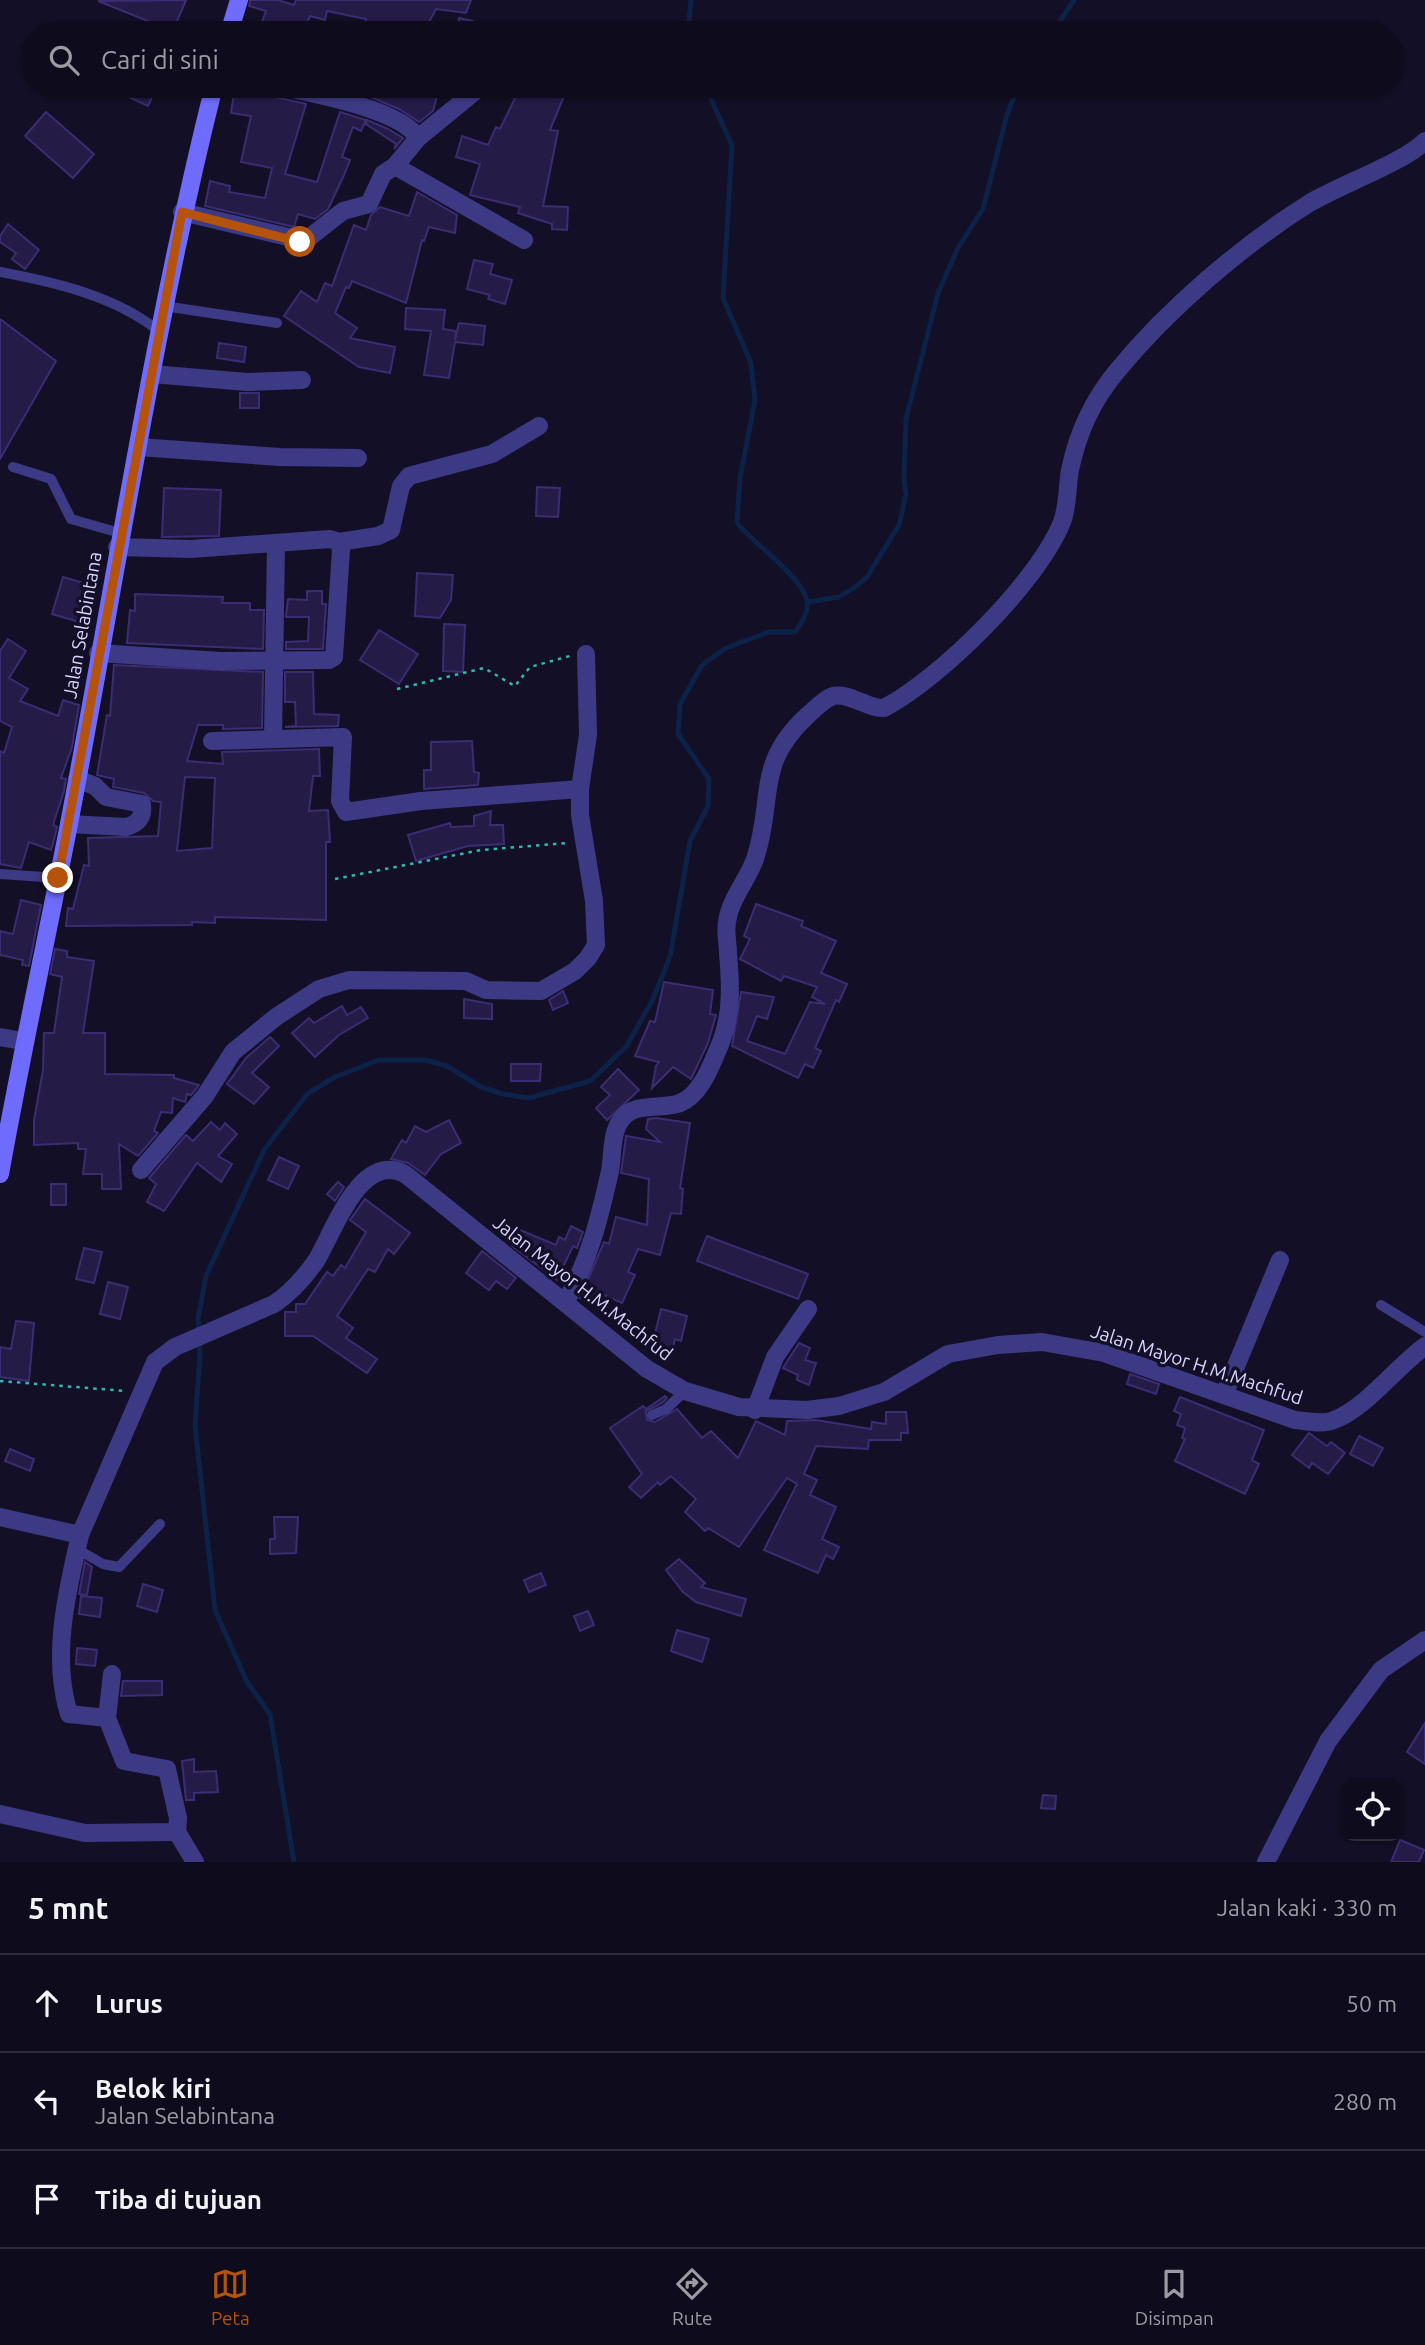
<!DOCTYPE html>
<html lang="id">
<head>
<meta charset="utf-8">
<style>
	body { margin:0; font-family:Ubuntu,sans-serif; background:#171425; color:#f1f3f6 }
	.controls { position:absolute; right:21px; bottom:21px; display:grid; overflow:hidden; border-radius:14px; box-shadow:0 2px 5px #0004 }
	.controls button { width:63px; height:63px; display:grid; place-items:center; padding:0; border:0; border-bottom:2px solid #2e2b3b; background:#0e0b1c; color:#f1f3f6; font:35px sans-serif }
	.stop { position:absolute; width:21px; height:21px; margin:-16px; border:5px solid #b45309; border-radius:50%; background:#fff }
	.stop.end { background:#b45309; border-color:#fff; box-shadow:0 2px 7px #0008 }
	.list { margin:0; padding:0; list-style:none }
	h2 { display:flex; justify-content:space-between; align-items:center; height:91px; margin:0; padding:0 28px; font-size:30px }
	h2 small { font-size:23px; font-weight:400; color:#9b9ba3 }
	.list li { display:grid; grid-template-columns:46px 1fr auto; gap:21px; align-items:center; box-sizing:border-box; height:98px; padding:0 28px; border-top:2px solid #2e2b3b }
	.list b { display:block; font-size:26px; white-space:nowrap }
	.list p { margin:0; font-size:23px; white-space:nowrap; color:#9b9ba3 }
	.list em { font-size:23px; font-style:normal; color:#9b9ba3 }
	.icon { flex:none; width:38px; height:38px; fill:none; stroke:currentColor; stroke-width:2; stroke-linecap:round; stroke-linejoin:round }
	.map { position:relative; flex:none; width:1425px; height:1862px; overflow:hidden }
	.search { position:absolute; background:#0e0b1c; box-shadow:0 2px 5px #0004; left:21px; right:21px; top:21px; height:77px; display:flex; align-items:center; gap:18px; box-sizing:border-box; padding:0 24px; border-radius:38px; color:#9b9ba3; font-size:26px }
	.sheet { height:385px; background:#0e0b1c }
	nav { display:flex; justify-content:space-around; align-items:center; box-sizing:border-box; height:98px; border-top:2px solid #2e2b3b; background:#0e0b1c; font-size:19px; color:#9b9ba3 }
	nav a { display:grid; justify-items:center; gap:4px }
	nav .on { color:#b45309 }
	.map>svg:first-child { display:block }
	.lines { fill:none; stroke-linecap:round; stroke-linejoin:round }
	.stream { stroke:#0c2248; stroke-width:5 }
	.building { fill:#241b47; stroke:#3b2d73; stroke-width:2; fill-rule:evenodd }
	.path { stroke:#2fb8b0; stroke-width:2.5; stroke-dasharray:3.5 5; stroke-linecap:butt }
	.lane { stroke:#3d3a85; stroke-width:10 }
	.street { stroke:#3d3a85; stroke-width:18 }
	.secondary { stroke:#6f6bff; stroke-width:18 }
	.route { stroke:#b45309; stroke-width:9 }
	.labels { text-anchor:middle; stroke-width:7; stroke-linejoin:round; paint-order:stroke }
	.street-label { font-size:19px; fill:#d9d4ff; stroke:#130f26 }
</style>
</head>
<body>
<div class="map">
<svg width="1425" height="1862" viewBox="0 0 1425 1862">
	<rect width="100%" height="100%" fill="#130f26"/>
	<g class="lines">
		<g class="stream">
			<polyline points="688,33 691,0"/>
			<polyline points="1052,33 1074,0"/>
			<polyline points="808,602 839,597 855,587 867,577 899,525 906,495 904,478 906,419 938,293 958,248 983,209 1007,115 1018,86"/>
			<path d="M294,1862L270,1714L247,1682L215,1610L195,1425L200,1356L198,1319L206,1276L264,1150L307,1094L335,1077L379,1060H425L447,1066L481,1087L503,1094L529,1098L590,1081L626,1047L652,1001L670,957L690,841L708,806L709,779L678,734L680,704L702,665L726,648L769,632H795C801,623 809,613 807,602C805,579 753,543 737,523L740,478L755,400L751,363L723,298L732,145L705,86"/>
		</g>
	</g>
	<g class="building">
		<polygon points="186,0 172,33 142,33 148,21 98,1"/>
		<polygon points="250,0 278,0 294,5 296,0 471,0 466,13 436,9 423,33 364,33 366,19 327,11 325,20 310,16 303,31 283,23 279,33 258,33 266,11 249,6"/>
		<polygon points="459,18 473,21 471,33 457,33"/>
		<polygon points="105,86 157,86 148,106"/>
		<polygon points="235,86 267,86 275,97 306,104 285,174 317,182 340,112 366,120 361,131 353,127 342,157 350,160 344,175 328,209 315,219 298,214 294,227 205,206 210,181 230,186 229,192 265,198 272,168 241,162 251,116 231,113"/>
		<polygon points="372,86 464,86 451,96 439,89 433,111 419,122 399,109 370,97"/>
		<polygon points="490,86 541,86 564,96 550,130 558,131 543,206 568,207 567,230 552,229 552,224 518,213 520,207 470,195 480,164 456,157 462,136 488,145 496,127 500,129 515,98 490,92"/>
		<polygon points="46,112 94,154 73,178 25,136"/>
		<polygon points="367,120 388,129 403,138 394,149 396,144 366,124"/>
		<polygon points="417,192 457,215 455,233 429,227 424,241 422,240 406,303 352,281 349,288 346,287 335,313 357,328 350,338 395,347 390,373 359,367 284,316 301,291 317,302 325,283 332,286 354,225 366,230 371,215 380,207 409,216"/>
		<polygon points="8,224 39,250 25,269 12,259 16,253 0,242 0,236"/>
		<polygon points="474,260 493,264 490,274 512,280 505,304 488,299 490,295 467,289"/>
		<polygon points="406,308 445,310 443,329 456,331 455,340 459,323 485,326 483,345 455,342 449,378 424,375 431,331 405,329"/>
		<polygon points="0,319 56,361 0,459"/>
		<polygon points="219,343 246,347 244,362 217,358"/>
		<rect x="240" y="393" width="19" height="15"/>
		<polygon points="537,487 560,488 558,517 536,516"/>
		<polygon points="164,488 221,490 219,536 162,537"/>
		<polygon points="417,573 453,575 451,600 440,618 415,616"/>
		<polygon points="63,577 97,587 86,624 52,614"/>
		<polygon points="307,591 322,591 322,604 326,604 323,649 286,649 286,642 308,641 309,617 286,617 288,599 307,600"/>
		<polygon points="135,594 223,597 222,603 250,603 250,610 264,610 263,649 127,643 130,610 135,611"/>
		<polygon points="444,624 465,625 463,672 443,671"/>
		<polygon points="379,630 418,654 399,684 360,660"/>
		<polygon points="8,639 26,651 9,678 28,689 20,701 58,716 63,700 79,705 72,747 61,778 66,779 64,791 53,825 57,827 53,844 51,850 29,842 21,868 0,864 0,751 4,753 12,727 0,721 0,651"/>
		<path d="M114,665L263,672L262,728L223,729V725H198L187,761L223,764L222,752L319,749L320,776H313L309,811L328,810L330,842H326V920L215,917V923L192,922V925L66,926L68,908L73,909L84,865L89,866L88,838L158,836L161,802L153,801L144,793L113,787L114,779L97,775L107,715L110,716ZM185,777L215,778L212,848L177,851Z"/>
		<polygon points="285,672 313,672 314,714 339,715 338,726 285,727 296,726 295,702 285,702"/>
		<polygon points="472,741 474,772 479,773 478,785 424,789 424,770 431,770 431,742"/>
		<polygon points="491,811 490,825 503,825 504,844 468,846 416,861 408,835 450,823 451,827 474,826 474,816"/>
		<polygon points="21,900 41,905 29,966 22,965 23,960 0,955 0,931 13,934"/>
		<polygon points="756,904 803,921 801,926 836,941 821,973 847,984 839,1002 836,1000 815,1048 821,1051 813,1068 805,1064 798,1078 732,1046 741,992 774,997 767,1019 757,1016 747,1041 785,1054 810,1002 825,1004 812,997 817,987 784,976 781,981 740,959 750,939 744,936"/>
		<polygon points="55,949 67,951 67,957 94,961 83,1033 105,1033 105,1074 174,1075 174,1078 199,1085 191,1095 187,1094 185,1102 173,1098 172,1113 161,1112 154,1131 158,1133 138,1156 119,1144 121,1189 102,1189 102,1174 83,1174 86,1149 78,1149 78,1143 34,1145 34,1120 43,1070 44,1033 54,1033 62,977 50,974"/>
		<polygon points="664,982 713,990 710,1014 716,1015 708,1043 691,1079 673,1067 652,1088 656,1066 659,1062 635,1056 650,1021 655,1022"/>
		<polygon points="563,991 568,1003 553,1010 549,1000"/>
		<polygon points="464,999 492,1004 492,1019 464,1018"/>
		<polygon points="342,1006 347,1015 361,1007 368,1018 339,1035 315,1057 292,1033 309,1018 314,1023"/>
		<polygon points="270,1037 279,1046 252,1073 269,1087 254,1104 227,1084 246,1058"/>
		<polygon points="511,1064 541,1064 540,1081 511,1081"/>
		<polygon points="618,1069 639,1090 607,1120 596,1108 610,1095 601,1087"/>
		<polygon points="656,1118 690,1123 680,1188 683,1189 681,1214 671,1213 660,1255 638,1249 628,1272 635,1275 622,1303 604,1295 599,1307 580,1298 604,1242 609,1244 616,1217 647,1225 649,1179 621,1173 626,1136 660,1142 646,1129 648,1119"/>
		<polygon points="449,1120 461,1143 441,1154 425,1175 408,1163 391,1159 402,1140 406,1143 415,1126 426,1132"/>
		<polygon points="211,1122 220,1130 225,1123 237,1134 218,1156 232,1164 221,1182 197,1163 164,1211 147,1202 156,1184 149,1178 186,1135 193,1141"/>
		<polygon points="279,1157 299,1166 288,1189 268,1180"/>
		<polygon points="338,1182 344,1187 335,1201 327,1194"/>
		<rect x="51" y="1184" width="15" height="21"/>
		<polygon points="365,1199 410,1233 394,1254 388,1249 375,1272 368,1269 337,1316 353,1328 346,1338 377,1359 367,1373 313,1336 285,1336 285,1312 296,1312 296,1304 305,1304 327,1272 333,1276 341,1265 345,1268 366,1232 350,1220"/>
		<polygon points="571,1226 583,1232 577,1248 573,1246 557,1280 512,1246 518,1229 556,1245 559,1237 565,1240"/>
		<polygon points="707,1236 808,1274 798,1299 697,1261"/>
		<polygon points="84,1248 102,1252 94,1283 76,1279"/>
		<polygon points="482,1251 516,1278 507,1289 496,1281 489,1290 466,1273"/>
		<polygon points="108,1282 128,1287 120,1319 100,1314"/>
		<polygon points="661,1309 687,1316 681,1341 675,1339 672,1352 652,1346"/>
		<polygon points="16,1321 34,1323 29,1381 0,1377 0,1347 11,1349"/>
		<polygon points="799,1343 810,1348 805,1360 816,1363 809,1385 797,1380 798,1375 783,1368"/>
		<polygon points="1130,1374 1159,1384 1156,1394 1127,1384"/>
		<polygon points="665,1396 667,1398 662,1403 646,1411 647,1420 655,1422 677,1409 702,1438 711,1431 738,1458 756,1421 785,1435 787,1421 816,1420 871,1429 872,1422 886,1424 886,1412 906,1412 908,1433 901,1433 901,1440 869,1440 868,1449 816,1446 804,1474 817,1480 810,1495 836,1507 822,1539 839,1547 833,1559 826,1555 818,1573 764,1550 797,1484 787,1478 739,1547 708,1528 705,1531 685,1512 696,1499 671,1476 660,1485 658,1482 641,1498 629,1487 642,1474 610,1428 643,1406 646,1409"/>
		<polygon points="1180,1397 1264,1430 1252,1460 1259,1464 1245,1494 1175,1461 1185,1439 1182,1438 1185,1428 1177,1425 1181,1414 1174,1411"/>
		<polygon points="1309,1433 1327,1446 1331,1442 1345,1453 1328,1474 1312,1463 1309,1468 1292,1455"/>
		<polygon points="1359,1436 1383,1448 1373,1466 1350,1454"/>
		<polygon points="10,1449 34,1459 30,1471 5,1461"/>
		<polygon points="274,1517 298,1517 296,1553 270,1554 270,1539 275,1539"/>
		<polygon points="679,1559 705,1583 701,1587 746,1599 741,1616 696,1602 683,1592 666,1570"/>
		<polygon points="85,1562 92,1567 87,1595 79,1594"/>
		<polygon points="541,1573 546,1585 529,1592 524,1580"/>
		<polygon points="143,1584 163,1590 157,1612 137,1606"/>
		<polygon points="81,1596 102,1598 100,1617 79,1614"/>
		<polygon points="588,1611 594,1625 580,1631 574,1616"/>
		<polygon points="677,1630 709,1639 702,1662 671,1651"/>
		<polygon points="77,1648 97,1650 95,1666 76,1664"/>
		<polygon points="123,1681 162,1681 162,1695 121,1696"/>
		<polygon points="1425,1723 1425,1764 1407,1752"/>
		<polygon points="194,1759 194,1772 216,1771 218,1792 194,1793 194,1800 186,1800 182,1761"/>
		<polygon points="1043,1795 1056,1796 1055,1809 1041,1808"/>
		<polygon points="1400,1840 1424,1850 1419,1862 1391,1862"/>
	</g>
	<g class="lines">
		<g class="path">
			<polyline points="397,689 484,668 515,686 530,667 570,656"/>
			<polyline points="335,879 481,850 567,843"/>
			<polyline points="0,1381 126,1391"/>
		</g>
		<g class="lane">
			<path d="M0,272C54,282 116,296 160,332"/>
			<polyline points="164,306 277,323"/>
			<polyline points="13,467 51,479 71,519 120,533"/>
			<polyline points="0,874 58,878"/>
			<polyline points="1381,1305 1425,1332"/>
			<polyline points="652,1415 666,1409 685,1391"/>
			<polyline points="77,1549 103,1564 119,1567 160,1524"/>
		</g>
		<g class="street">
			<path d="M278,86C310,93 401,109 418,138"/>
			<polyline points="395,166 524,240"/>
			<polyline points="182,212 305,241 343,211 369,204 383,174 395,166 418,138 479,88"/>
			<polyline points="152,374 247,382 302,380"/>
			<polyline points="138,447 280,457 358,458"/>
			<polyline points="339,542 378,536 391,530 401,486 409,476 492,454 539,426"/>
			<polyline points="98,653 221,661 329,660 334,657 341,550 339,542 330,539 191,549 117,547"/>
			<polyline points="273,738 276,544"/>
			<polyline points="212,741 343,737 340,801 346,812 421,801 580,789"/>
			<path d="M69,824L126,827C138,824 144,817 142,804L106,797L95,786L77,779"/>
			<polyline points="0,1037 23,1041"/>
			<polyline points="141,1170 205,1096 233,1052 276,1017 319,989 349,980 466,981 486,990 541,991 575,971 588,958 596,945 594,901 580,815 580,789 588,735 586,654"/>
			<path d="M566,1301C589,1261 600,1216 610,1171C613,1155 611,1133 621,1120C634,1101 662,1110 680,1103C701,1095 711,1065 719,1047C732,1017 731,986 728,954C728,943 725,932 727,922C730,899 747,881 755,859C775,799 754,764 808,715C815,709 824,699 833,696C849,692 868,709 884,708C941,678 1038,582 1062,522C1068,506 1067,487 1070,470C1078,432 1092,401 1117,371C1168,309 1240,247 1308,204C1339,185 1403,163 1425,141"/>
			<polyline points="1224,1395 1280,1260"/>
			<polyline points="755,1410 775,1357 808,1309"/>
			<path d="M0,1517L80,1535L155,1362L175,1347L274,1304C292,1292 304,1278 316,1261C333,1234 359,1151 405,1174L647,1369L685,1391L739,1407L807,1410L839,1406L884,1392L948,1354L998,1345L1042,1342L1104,1353L1295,1420C1307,1421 1322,1425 1334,1420C1366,1408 1396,1367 1425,1346"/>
			<path d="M80,1535C67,1592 51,1656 69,1714L107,1718L112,1674"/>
			<polyline points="0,1814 85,1833 177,1832 178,1818 167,1769 124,1761 107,1718"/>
			<polyline points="177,1832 195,1862"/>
			<polyline points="1266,1862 1328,1741 1381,1670 1425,1640"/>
		</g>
		<g class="secondary">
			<polyline points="229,33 239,0"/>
			<path d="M0,1174C21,1057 46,941 69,824C116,578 153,329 214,86"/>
		</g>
	</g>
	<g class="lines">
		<polyline class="route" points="58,878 182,212 300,242"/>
	</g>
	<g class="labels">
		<g class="street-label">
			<text transform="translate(82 625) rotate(-80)" y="7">Jalan Selabintana</text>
			<text transform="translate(583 1288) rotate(38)" y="7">Jalan Mayor H.M.Machfud</text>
			<text transform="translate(1197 1364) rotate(18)" y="7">Jalan Mayor H.M.Machfud</text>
		</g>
	</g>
</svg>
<div class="controls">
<button><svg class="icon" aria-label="locate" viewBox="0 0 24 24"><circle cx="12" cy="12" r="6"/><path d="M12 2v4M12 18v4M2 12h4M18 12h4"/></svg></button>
</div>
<div class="stop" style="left:300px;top:242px"></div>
<div class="stop end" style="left:58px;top:878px"></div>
<div class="search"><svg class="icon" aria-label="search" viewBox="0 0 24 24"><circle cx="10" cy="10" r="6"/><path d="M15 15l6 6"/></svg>Cari di sini</div>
</div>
<section class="sheet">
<h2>5 mnt<small>Jalan kaki · 330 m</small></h2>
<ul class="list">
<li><svg class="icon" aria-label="ahead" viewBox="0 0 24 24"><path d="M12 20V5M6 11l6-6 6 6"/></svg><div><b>Lurus</b></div><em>50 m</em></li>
<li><svg class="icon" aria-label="left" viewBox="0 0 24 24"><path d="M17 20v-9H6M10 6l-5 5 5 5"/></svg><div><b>Belok kiri</b><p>Jalan Selabintana</p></div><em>280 m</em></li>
<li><svg class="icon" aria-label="arrive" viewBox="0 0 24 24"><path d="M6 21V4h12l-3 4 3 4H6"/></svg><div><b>Tiba di tujuan</b></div></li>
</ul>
</section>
<nav>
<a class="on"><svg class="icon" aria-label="map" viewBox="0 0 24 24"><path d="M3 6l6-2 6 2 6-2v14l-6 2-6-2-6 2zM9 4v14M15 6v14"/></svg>Peta</a>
<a><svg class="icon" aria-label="directions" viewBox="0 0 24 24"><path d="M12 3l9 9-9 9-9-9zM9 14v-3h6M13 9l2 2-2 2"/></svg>Rute</a>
<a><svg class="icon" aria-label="saved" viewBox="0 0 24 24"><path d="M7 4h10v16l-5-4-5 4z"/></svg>Disimpan</a>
</nav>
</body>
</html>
